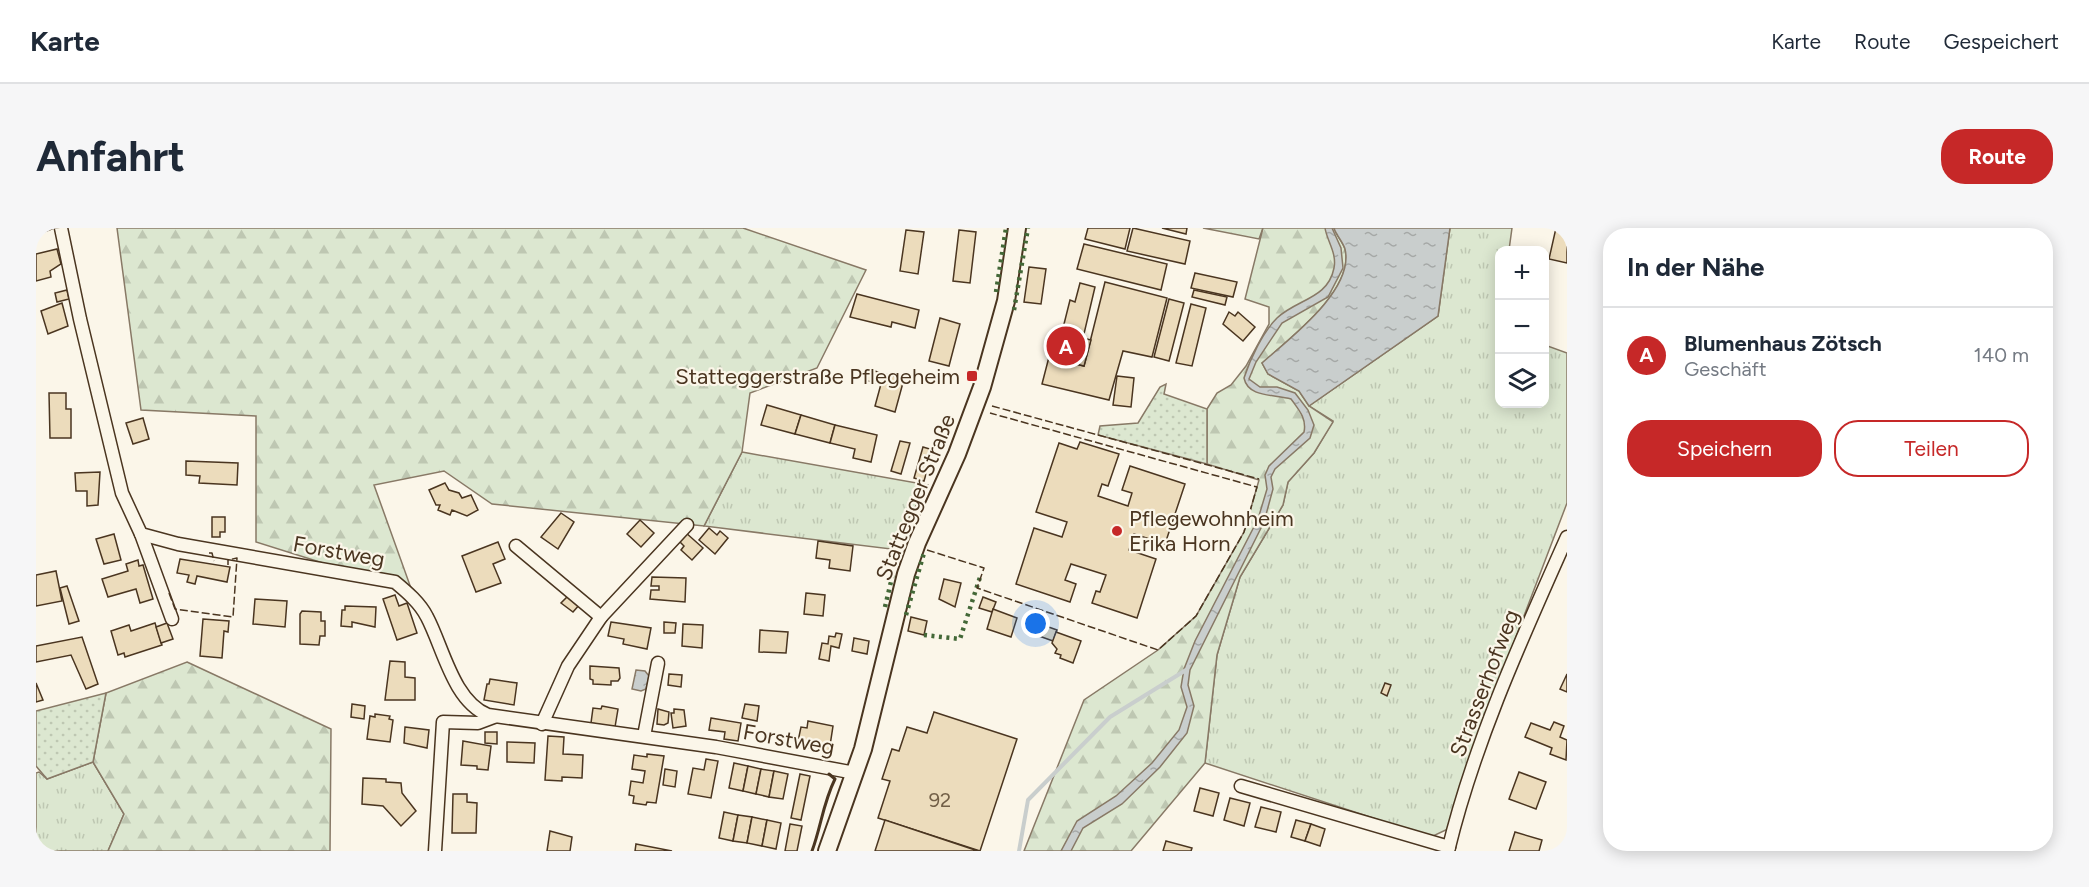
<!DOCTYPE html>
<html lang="de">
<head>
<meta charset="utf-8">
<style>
	body { margin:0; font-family:Figtree,sans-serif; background:#f6f6f7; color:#1f2937 }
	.controls { position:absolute; right:18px; top:18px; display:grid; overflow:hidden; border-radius:12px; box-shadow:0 3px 15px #0003 }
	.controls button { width:54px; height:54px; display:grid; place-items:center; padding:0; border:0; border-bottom:2px solid #e0e1e3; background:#fff; color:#1f2937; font:30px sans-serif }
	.you { position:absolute; left:1000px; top:396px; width:21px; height:21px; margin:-15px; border:4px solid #fff; border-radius:50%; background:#1a73e8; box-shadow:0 0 0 9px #1a73e833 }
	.badge { display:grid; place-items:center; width:39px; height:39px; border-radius:50%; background:#c62828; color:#fff; font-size:20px; font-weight:700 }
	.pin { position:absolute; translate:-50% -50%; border:3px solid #fff; box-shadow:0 2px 6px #0006 }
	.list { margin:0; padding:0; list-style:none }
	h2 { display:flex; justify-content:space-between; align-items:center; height:78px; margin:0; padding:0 24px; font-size:26px }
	h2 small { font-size:20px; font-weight:400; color:#747a83 }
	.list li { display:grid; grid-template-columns:39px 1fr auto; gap:18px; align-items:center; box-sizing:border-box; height:96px; padding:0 24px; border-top:2px solid #e0e1e3 }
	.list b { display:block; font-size:22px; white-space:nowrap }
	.list p { margin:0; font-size:20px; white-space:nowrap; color:#747a83 }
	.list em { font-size:20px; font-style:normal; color:#747a83 }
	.actions { display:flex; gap:12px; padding:18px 24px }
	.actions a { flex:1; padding:14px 0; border:2px solid #c62828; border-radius:24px; text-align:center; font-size:21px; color:#c62828 }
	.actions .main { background:#c62828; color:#fff }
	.icon { flex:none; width:33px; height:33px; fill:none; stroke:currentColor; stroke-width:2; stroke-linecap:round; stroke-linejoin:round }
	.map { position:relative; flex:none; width:1531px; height:623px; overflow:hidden; border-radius:24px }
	header { display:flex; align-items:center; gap:36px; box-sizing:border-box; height:84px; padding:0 30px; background:#fff; border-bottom:2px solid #e0e1e3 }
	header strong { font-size:28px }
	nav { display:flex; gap:33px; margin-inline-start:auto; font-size:21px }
	.intro { display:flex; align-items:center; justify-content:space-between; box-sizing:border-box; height:144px; padding:0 36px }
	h1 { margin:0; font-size:42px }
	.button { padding:15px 27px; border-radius:24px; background:#c62828; color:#fff; font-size:21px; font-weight:700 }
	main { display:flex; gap:36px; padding:0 36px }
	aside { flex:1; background:#fff; border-radius:24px; box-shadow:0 3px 15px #0003 }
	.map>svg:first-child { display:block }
	.grass { fill:url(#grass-tufts); stroke:#887966; stroke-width:1.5 }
	.forest { fill:url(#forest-firs); stroke:#887966; stroke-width:1.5 }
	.garden { fill:url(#garden-dots); stroke:#887966; stroke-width:1.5 }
	.water { fill:url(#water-ripples); stroke:#887966; stroke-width:1.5 }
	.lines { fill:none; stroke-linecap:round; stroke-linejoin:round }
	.stream { stroke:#c9cecd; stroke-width:4 }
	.building { fill:#ecdcbc; stroke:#4a3520; stroke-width:1.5 }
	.minor-casing { stroke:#4a3520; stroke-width:15 }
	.secondary-casing { stroke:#4a3520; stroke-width:20 }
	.minor { stroke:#fbf6e9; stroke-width:12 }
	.secondary { stroke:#fbf6e9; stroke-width:16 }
	.hedge { stroke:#436837; stroke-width:4.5; stroke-dasharray:3 4.5; stroke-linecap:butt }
	.fence { stroke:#4a3520; stroke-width:1.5; stroke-dasharray:8 3; stroke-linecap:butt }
	.wall { stroke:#4a3520; stroke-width:3 }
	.poi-dot { fill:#c62828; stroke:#fbf6e9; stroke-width:2 }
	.labels { text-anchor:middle; stroke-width:4.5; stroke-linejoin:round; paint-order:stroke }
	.number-label { font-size:20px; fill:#725f47 }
	.poi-label { font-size:22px; fill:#4a3520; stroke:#fbf6e9; text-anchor:end }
	.street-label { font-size:22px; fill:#4a3520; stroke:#fbf6e9 }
</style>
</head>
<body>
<header>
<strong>Karte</strong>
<nav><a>Karte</a><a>Route</a><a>Gespeichert</a></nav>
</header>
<div class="intro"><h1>Anfahrt</h1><a class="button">Route</a></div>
<main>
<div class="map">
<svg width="1531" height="623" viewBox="0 0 1531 623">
	<defs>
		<pattern id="grass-tufts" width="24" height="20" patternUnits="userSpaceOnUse" patternTransform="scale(1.5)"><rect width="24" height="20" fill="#dce7d0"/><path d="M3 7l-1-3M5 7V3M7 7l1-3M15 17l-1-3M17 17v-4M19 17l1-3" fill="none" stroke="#bec7b2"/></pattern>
		<pattern id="forest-firs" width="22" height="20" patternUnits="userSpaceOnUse" patternTransform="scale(1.5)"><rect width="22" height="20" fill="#dce7d0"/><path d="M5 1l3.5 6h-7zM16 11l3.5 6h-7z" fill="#bec7b2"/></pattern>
		<pattern id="garden-dots" width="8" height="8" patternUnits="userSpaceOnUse" patternTransform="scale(1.5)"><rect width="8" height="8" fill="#dce7d0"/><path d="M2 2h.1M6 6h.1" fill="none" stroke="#bec7b2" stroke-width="1.8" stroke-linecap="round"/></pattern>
		<pattern id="water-ripples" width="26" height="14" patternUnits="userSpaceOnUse" patternTransform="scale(1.5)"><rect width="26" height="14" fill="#c9cecd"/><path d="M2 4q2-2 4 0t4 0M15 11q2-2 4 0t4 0" fill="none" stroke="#a5a8a6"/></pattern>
	</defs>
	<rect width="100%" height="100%" fill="#fbf6e9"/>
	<g class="grass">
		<polygon points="1167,0 1227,0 1223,11"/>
		<polygon points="1414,0 1476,0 1473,22 1464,22 1464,176 1508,176 1509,117 1531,125 1531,275 1448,493 1412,601 1395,609 1169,535 1181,427 1204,349 1247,277 1252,254 1278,225 1297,193 1273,178 1402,88"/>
		<polygon points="706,224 892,257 855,321 668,298"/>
		<polygon points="57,534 88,586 72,623 0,623 0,545 3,544 11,551"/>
	</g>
	<g class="forest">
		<polygon points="81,0 707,0 830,42 781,140 714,165 706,224 668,298 456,276 408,243 338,257 376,363 220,314 220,188 105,182"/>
		<path d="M1227,0H1298C1300,7 1307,14 1309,21C1319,62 1253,111 1226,135L1232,146L1263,163L1273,178L1297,194L1278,225L1252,254L1247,277L1204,349L1181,427L1169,535L1095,623H988L1048,472L1122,422L1160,388L1208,304L1223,252L1171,236V181L1181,165L1195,157L1210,138L1233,96V79L1209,71Z"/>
		<polygon points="151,434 295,501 294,623 72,623 88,586 57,534 70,465"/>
	</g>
	<g class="garden">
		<polygon points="1130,156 1128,166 1171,181 1171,236 1062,207 1064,198 1102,195 1124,159"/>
		<polygon points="70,465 57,534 11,551 0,538 0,483"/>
	</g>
	<g class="water">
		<path d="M1289,0H1296L1305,20L1307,40L1292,69L1246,95L1220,134L1213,151L1224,159H1241L1259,165L1272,182L1278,197L1274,210L1239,241L1235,249L1237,261L1228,294L1154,442L1152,457L1158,478L1151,505L1124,539L1086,576L1047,600L1035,623H1025L1041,593L1080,568L1116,535L1143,502L1151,479L1145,459L1148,441L1159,413L1222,291L1231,261L1229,247L1233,238L1268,204C1271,190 1262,181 1255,171C1239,166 1212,170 1208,150C1214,131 1227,104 1241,90C1261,71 1292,71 1298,40C1301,25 1291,13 1289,0Z"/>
		<path d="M1298,0H1414L1402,88L1273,178L1263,163L1232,146L1226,135C1253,111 1319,62 1309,21C1307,14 1300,7 1298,0Z"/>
		<polygon points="600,442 609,443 613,448 610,461 605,463 596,461"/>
	</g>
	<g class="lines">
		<polyline class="stream" points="983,623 992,572 1074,489 1150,442"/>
	</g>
	<g class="building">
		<polygon points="0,0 16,0 16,1 0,7"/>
		<polygon points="1052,0 1094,0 1089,21 1049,11"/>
		<polygon points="1097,0 1154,13 1149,36 1091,23"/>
		<polygon points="1126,0 1151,0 1150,6"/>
		<polygon points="1520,0 1531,0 1531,35 1513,31"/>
		<polygon points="870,2 888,4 882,46 864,43"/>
		<polygon points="923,2 940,4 934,55 917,53"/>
		<polygon points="1048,16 1131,36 1125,62 1041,41"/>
		<polygon points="21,21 25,36 14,43 15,49 0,53 0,26"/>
		<polygon points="993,39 1010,41 1005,76 988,74"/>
		<polygon points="1159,45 1201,54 1197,69 1155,60"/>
		<polygon points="1069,54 1131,70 1116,129 1087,123 1073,172 1006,156 1013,129 1048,138"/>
		<polygon points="1044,55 1059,59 1047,110 1026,104 1034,72 1039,74"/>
		<polygon points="31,62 33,71 21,74 19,65"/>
		<polygon points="1158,62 1191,69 1189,77 1156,69"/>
		<polygon points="821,66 883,82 879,100 856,94 855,99 814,89"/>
		<polygon points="1133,71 1148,75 1133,133 1118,129"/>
		<polygon points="26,75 32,98 12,106 5,83"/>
		<polygon points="1155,76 1170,80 1156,138 1140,135"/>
		<polygon points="1193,84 1199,88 1202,84 1219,99 1207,113 1187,96"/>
		<polygon points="904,90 924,96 913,138 893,133"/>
		<polygon points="1020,103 1055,112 1048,138 1013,129"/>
		<polygon points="831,141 868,151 859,184 839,178 845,156 828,152"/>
		<polygon points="1081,148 1098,150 1095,179 1077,177"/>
		<polygon points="13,165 30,165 30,181 35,181 35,210 14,210"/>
		<polygon points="731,177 765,187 759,206 725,197"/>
		<polygon points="765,187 799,197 794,215 759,206"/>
		<polygon points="107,190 113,211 97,216 90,195"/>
		<polygon points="799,197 841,207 835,234 817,230 819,221 794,215"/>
		<polygon points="864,213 874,215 865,246 855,243"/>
		<polygon points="1044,214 1083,226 1072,258 1066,256 1062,268 1092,278 1096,265 1086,262 1094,238 1149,256 1129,316 1098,306 1093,322 1120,331 1101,390 1056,375 1060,363 1064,364 1070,347 1035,336 1029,352 1040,356 1034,374 980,356 998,300 1026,309 1031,294 1000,284 1023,215 1041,221"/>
		<polygon points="887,219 897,222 888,253 878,250"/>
		<polygon points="150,233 202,235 201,257 163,255 164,248 150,247"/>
		<polygon points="64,244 62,277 51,278 51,263 40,263 39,245"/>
		<polygon points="409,255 413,262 423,265 426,270 435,267 442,282 431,288 416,282 414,287 402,282 404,277 400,277 393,262"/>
		<polygon points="525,285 538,294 522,321 505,309"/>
		<polygon points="176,289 189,289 189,304 184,304 184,309 176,309"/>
		<polygon points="604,292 618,305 605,319 591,306"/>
		<polygon points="673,300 681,307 684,303 692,310 679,326 663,312"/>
		<polygon points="649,304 667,320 656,332 645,322 648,318 642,312"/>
		<polygon points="78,306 85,332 68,336 60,311"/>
		<polygon points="782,313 817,318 814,343 793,340 794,332 780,330"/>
		<polygon points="462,314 469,331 457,336 465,355 440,364 426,328"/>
		<polygon points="144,331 194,339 191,354 161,348 159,356 151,354 153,347 141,345"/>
		<polygon points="102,332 103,338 107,337 117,371 104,375 100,361 72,369 66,351 92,343 90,336"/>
		<polygon points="20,343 26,373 0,378 0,347"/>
		<polygon points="616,349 650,350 649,374 614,371 615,362 623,362 623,358 615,358"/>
		<polygon points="908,351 925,355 919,379 903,371"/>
		<polygon points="31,358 43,393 33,396 24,360"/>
		<polygon points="770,365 789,367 787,388 768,386"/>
		<polygon points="359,367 363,378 371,375 381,405 361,412 347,371"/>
		<polygon points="533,367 544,376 537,384 525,375"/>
		<polygon points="947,369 960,374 956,384 943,380"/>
		<polygon points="219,371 251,373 249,399 217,396"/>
		<polygon points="309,378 340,379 339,399 316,394 316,399 305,398 306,382 309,382"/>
		<polygon points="957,381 981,390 975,409 951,401"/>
		<polygon points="266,383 285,384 285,393 289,393 289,408 284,408 283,417 264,416 264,386"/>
		<polygon points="875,389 891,393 888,407 872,403"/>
		<polygon points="167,391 193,393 192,404 188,403 186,430 164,428"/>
		<polygon points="575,394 615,400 611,421 587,416 588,411 572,408"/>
		<polygon points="628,394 640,395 639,405 628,405"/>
		<polygon points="119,395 126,417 89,429 88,425 82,427 75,403 93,397 95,403"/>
		<polygon points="131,395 137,411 125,415 120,399"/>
		<polygon points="647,396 667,397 666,420 646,418"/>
		<polygon points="1007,397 1021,402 1017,413 1003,408"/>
		<polygon points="724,402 752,404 750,425 723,424"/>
		<polygon points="1020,404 1045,413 1037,435 1024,430 1025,427 1019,425 1021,421 1016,415"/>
		<polygon points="800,405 806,406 803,420 795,418 793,433 783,431 786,415 792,416 793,408 799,409"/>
		<polygon points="46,409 62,456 50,461 35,427 0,434 0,418"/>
		<polygon points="818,410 833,413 831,426 816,423"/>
		<polygon points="354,433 369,434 369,449 379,450 379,472 349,472"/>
		<polygon points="554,438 583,440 584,450 582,453 575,453 575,457 557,456 557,452 554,451"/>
		<polygon points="633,446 646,447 645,459 632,457"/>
		<polygon points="1531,446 1531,464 1524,461"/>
		<polygon points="454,451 481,455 478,477 448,472 451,456 453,456"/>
		<polygon points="0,455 7,472 0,474"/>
		<polygon points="1349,455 1355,457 1351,468 1345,465"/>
		<polygon points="316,476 329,478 328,491 315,489"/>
		<polygon points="709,476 723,478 721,493 706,490"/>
		<polygon points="566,478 582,481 579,499 555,495 557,480 565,481"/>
		<polygon points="622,481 633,484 632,495 628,497 621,496"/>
		<polygon points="638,481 648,482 650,498 637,500 635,485 638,485"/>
		<polygon points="898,484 981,511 944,623 842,590 854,553 846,551 856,521 863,523 871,499 891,505"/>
		<polygon points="339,486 354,488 353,491 357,492 354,514 331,511 334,488 339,489"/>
		<polygon points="675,490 705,495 702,513 688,511 689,504 673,502"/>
		<polygon points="772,493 797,498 793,524 761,518 765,499 771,500"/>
		<polygon points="1518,494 1528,498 1524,509 1531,512 1530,532 1514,526 1516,520 1489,509 1495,495 1514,502"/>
		<polygon points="369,499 393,502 391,520 368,515"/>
		<polygon points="449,504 461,504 461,516 449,515"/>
		<polygon points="512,508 528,509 527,526 547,527 546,550 526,549 526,553 509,552"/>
		<polygon points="427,513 455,518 452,542 441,541 441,538 425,537"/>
		<polygon points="471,514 499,515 498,535 471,534"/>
		<polygon points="611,526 628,528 620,575 611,574 610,577 597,575 598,568 593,567 595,553 607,555 609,543 596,541 598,527 611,529"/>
		<polygon points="670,531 682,533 675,570 652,566 657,540 668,542"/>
		<polygon points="698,535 712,538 707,563 693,560"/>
		<polygon points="712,538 725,541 720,566 707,563"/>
		<polygon points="629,541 641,543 639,559 627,557"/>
		<polygon points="725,541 738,543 733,569 720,566"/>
		<polygon points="738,543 752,546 747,571 733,569"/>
		<polygon points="1483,544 1510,554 1500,581 1473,571"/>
		<polygon points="764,546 774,548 765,592 755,590"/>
		<polygon points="327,550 350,551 350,554 365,555 366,565 380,583 365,598 347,578 326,576"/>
		<polygon points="1164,560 1183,565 1177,588 1158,583"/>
		<polygon points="417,566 431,566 431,574 441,575 440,605 416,605"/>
		<polygon points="1194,570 1214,575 1208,598 1188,592"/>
		<polygon points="1225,579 1245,584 1240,604 1219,599"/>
		<polygon points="688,584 702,587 697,613 683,610"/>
		<polygon points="702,587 716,589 711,615 697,613"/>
		<polygon points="716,589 731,592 726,618 711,615"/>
		<polygon points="731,592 745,595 740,621 726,618"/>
		<polygon points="849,592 942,623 839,623"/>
		<polygon points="1260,592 1275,596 1269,613 1255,609"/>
		<polygon points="754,596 766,598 761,623 749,623"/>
		<polygon points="1275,596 1289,601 1284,618 1269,613"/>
		<polygon points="514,603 536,609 534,623 511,623"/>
		<polygon points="1479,604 1506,612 1503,623 1473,623"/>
		<polygon points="1130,613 1156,620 1155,623 1127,623"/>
		<polygon points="600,616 636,623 599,623"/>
	</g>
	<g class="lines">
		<g class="minor-casing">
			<g id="minor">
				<path d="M25,0L44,91L86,265L105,306L142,316L359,354C371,364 384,375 391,389C407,419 417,473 452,487L680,519L819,545"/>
				<polyline points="105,306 136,391"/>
				<polyline points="480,318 565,389 532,438 506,496"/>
				<polyline points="565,389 651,297"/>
				<polyline points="608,508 622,435"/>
				<polyline points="1205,558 1413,619"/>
				<polyline points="399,623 407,494 442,495 458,489"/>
				<path d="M1412,623C1438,515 1486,410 1531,309"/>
			</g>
		</g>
		<g class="secondary-casing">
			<polyline id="secondary" points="791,623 827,521 870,346 881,315 921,226 946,159 970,73 981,0"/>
		</g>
		<use href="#minor" class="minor"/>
		<use href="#secondary" class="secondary"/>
		<g class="hedge">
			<polyline points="960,64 970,0"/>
			<polyline points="978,82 992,0"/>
			<polyline points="849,379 857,345"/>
			<polyline points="870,387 888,325"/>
			<polyline points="888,407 924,411 945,346"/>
		</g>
		<g class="fence">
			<polyline points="956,178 1223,251"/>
			<polyline points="891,322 948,340 941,360 1122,422 1160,388 1208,304 1221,259 954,185"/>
			<polyline points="173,325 176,325 178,333"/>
			<polyline points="133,365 139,381 197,389 201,330 192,332 192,337"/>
		</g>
		<path class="wall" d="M776,623C785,599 787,575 799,551L793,546"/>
	</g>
	<g class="poi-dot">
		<rect x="930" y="142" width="12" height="12" rx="3"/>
		<circle cx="1081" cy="303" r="6"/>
	</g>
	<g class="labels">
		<g class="number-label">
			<text x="904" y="579">92</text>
		</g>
		<g class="poi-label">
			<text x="924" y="156">Statteggerstraße Pflegeheim</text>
			<text x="1093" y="298" text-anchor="start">Pflegewohnheim<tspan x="1093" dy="25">Erika Horn</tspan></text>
		</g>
		<g class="street-label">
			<text transform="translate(879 269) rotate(-68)" y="8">Stattegger Straße</text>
			<text transform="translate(303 323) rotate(10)" y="8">Forstweg</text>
			<text transform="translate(1448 455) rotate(-69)" y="8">Strasserhofweg</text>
			<text transform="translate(753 511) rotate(10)" y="8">Forstweg</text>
		</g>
	</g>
</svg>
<div class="controls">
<button>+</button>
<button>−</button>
<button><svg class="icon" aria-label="layers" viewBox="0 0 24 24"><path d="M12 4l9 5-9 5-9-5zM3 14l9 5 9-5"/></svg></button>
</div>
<div class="you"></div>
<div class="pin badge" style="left:1030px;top:118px">A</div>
</div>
<aside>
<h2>In der Nähe<small></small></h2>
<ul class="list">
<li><span class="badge">A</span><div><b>Blumenhaus Zötsch</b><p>Geschäft</p></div><em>140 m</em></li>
</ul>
<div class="actions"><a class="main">Speichern</a><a>Teilen</a></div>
</aside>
</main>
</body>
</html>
